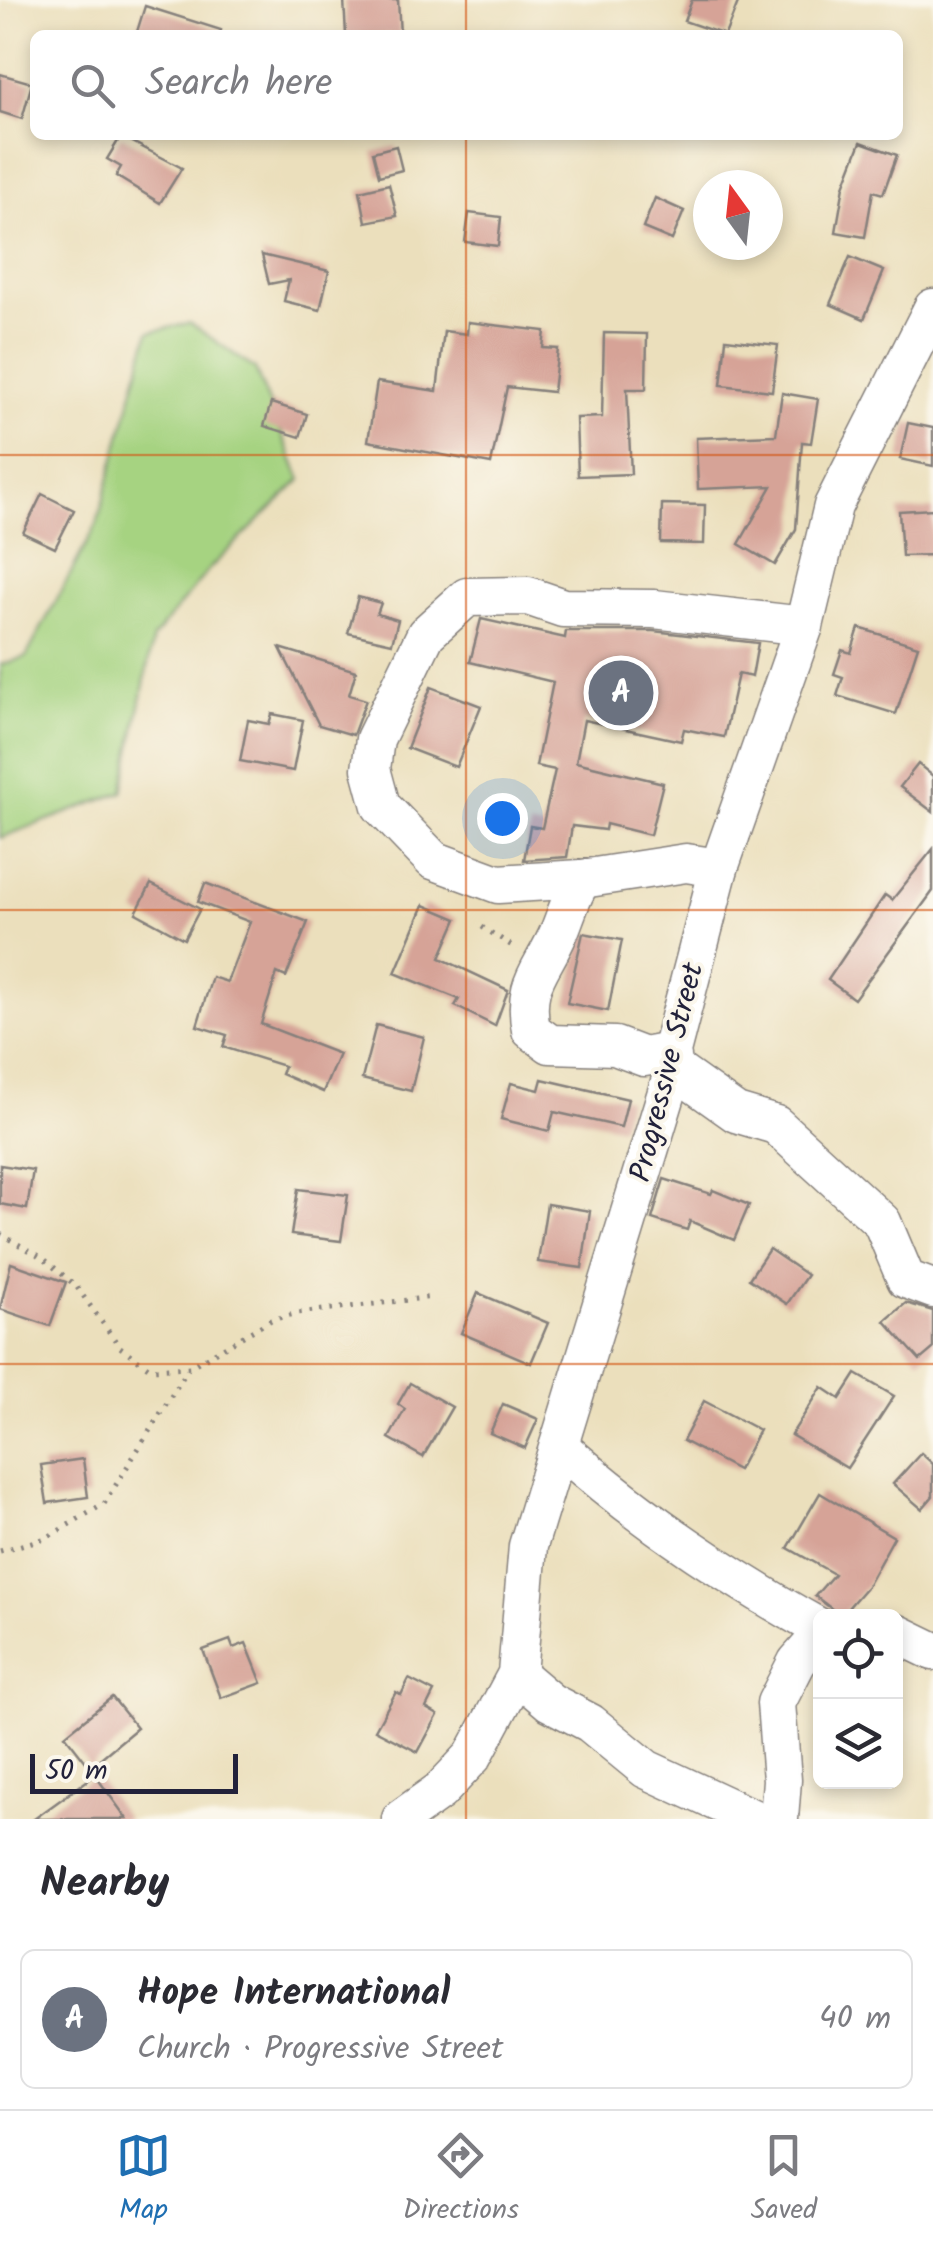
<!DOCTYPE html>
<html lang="en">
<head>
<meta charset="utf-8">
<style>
	body { margin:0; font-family:Kalam,sans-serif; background:#f7f7f7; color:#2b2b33 }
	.controls { position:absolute; right:30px; bottom:30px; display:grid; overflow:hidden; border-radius:15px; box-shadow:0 5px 15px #0003 }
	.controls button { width:90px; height:90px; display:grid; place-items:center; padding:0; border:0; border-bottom:2px solid #e1e1e2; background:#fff; color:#2b2b33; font:50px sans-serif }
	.compass { position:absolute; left:693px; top:170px; width:90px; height:90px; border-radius:50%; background:#fff; box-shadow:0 5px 15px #0003; rotate:345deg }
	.scale { position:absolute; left:30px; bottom:25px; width:208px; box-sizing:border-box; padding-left:10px; border:5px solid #22223b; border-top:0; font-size:28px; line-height:35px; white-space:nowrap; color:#22223b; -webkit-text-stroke:8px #fbf7ec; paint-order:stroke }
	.you { position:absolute; left:502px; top:818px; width:35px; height:35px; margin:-25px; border:8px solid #fff; border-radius:50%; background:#1a73e8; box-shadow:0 0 0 15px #1a73e833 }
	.badge { display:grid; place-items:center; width:65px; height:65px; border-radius:50%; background:#1f6fb2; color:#fff; font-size:32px; font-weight:700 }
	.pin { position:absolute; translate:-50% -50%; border:5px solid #fff; box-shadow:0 2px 10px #0006 }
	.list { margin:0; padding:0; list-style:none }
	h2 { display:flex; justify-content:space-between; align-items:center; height:130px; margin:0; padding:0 40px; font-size:42px }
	h2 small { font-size:32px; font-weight:400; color:#7c7c81 }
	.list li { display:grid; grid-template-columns:65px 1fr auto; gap:30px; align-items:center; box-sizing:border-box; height:140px; margin:0 20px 20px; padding:0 20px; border:2px solid #e1e1e2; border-radius:15px }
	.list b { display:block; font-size:38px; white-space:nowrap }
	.list p { margin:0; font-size:32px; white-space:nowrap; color:#7c7c81 }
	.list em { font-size:32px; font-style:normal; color:#7c7c81 }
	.icon { flex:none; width:55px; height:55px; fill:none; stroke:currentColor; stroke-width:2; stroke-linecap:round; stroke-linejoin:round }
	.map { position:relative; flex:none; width:933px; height:1819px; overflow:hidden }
	.search { position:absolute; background:#fff; box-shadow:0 5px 15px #0003; left:30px; right:30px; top:30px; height:110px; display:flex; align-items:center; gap:25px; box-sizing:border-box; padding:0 35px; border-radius:15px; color:#7c7c81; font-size:38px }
	.sheet { height:290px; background:#fff }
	nav { display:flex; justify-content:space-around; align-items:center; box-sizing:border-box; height:140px; border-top:2px solid #e1e1e2; background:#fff; font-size:28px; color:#7c7c81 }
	nav a { display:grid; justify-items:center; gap:5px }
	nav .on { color:#1f6fb2 }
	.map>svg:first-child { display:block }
	.green { fill:#a6d381; stroke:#647a5e; stroke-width:2.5 }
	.building { fill:#d6a397 }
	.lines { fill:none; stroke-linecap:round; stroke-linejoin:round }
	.minor-casing { stroke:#86807c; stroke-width:41 }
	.path { stroke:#86807c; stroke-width:5; stroke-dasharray:2.5 8; stroke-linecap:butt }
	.minor { stroke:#fff; stroke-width:38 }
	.grid { fill:none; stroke:#d45411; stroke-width:2.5; stroke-opacity:0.55 }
	.labels { text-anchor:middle; stroke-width:8; stroke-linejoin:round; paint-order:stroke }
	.street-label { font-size:30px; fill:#22223b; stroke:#fbf7ec }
</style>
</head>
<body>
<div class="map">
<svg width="933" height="1819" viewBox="0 0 933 1819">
	<rect width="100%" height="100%" fill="#fbf7ec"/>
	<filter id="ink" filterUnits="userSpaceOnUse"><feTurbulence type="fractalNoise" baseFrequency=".01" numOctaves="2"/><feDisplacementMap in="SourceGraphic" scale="20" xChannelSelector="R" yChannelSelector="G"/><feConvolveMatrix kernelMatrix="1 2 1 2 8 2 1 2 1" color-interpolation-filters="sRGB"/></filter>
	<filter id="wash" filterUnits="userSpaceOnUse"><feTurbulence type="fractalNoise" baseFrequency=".0048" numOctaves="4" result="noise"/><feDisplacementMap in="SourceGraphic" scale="40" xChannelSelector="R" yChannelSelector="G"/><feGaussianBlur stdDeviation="2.25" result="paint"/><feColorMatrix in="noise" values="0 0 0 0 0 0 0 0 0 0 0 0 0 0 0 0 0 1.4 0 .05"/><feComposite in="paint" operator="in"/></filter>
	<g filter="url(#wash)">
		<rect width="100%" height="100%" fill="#ebdfbc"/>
		<polygon class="green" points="190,323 255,369 301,480 210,568 153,638 123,792 0,838 0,665 26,657 97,524 149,332"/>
		<g id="blocks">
			<g class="building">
				<polygon points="344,0 398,0 400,35 346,35"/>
				<polygon points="692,0 739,0 725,35 684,21"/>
				<polygon points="145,6 221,30 220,35 136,35"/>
				<polygon points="0,74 32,83 22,119 0,112"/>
				<polygon points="121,136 182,168 160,203 116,176 121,167 107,159"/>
				<polygon points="861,142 897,155 883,194 873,191 865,237 836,232 844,186"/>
				<polygon points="396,146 402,170 379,176 373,152"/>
				<polygon points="389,184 397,216 366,222 360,191"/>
				<polygon points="655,198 684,211 672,240 643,228"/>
				<polygon points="469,213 501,217 498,246 465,242"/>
				<polygon points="262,255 329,271 320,310 284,301 289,280 269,284"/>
				<polygon points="850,257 884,271 864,319 830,304"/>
				<polygon points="468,322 545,331 543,348 558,349 553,392 507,387 491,464 368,441 377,382 437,391 444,331 467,334"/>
				<polygon points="604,333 647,334 646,389 627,389 631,474 578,476 576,418 602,417"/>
				<polygon points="726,339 778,345 772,391 721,385"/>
				<polygon points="782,393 818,399 811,443 802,442 796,529 775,565 739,544 772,486 698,489 696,438 776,435"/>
				<polygon points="271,403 307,414 300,437 264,426"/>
				<polygon points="908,423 933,428 933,466 900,459"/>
				<polygon points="42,494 74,510 55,548 23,533"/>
				<polygon points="662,504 705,505 704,544 661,543"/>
				<polygon points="933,509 933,555 902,556 899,511"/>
				<polygon points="358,597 381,603 377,614 398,620 392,643 348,633"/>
				<polygon points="481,619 565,638 566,631 653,631 758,643 752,677 738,674 724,737 684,729 681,741 584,720 576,762 663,783 650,835 606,824 605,830 572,826 567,857 524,860 530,826 542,828 555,770 536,766 553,682 470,662"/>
				<polygon points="859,628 918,646 896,714 837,696 843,677 834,674 842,650 851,653"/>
				<polygon points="280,648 356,671 349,695 366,700 353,735 319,725"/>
				<polygon points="431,687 481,706 456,767 407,748"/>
				<polygon points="272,714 303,720 293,771 240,761 248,720 269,724"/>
				<polygon points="918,764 933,776 933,812 900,787"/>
				<polygon points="933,849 933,891 854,999 828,980 885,895 892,900"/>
				<polygon points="205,883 308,922 286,977 277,973 261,1024 339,1054 323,1092 281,1074 284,1066 223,1047 227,1035 197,1026 212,977 227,982 250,922 198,902"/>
				<polygon points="151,884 200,909 184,939 136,913"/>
				<polygon points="424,905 457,919 440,958 508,990 495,1026 455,1006 459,999 395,973"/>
				<polygon points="583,933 622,940 608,1011 567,1003"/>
				<polygon points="376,1025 424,1037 411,1091 362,1079"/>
				<polygon points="542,1079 628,1099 621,1127 554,1112 549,1131 501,1119 511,1083 539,1090"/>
				<polygon points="0,1165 33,1170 27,1209 0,1204"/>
				<polygon points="664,1179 711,1194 713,1190 749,1205 734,1240 690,1221 687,1230 652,1219"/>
				<polygon points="298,1189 348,1195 341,1241 291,1235"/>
				<polygon points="547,1204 590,1211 582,1268 538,1262"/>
				<polygon points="769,1249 807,1275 787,1304 749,1279"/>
				<polygon points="11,1263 66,1282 50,1326 0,1309"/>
				<polygon points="478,1293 548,1323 531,1363 461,1333"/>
				<polygon points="906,1303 933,1311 933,1349 920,1360 885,1321"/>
				<polygon points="856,1374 894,1396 847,1468 791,1435 822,1387 840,1399"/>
				<polygon points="410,1383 452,1407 423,1457 389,1438 405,1409 398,1404"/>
				<polygon points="704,1401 759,1430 738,1470 683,1441"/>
				<polygon points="503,1404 538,1419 525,1448 490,1433"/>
				<polygon points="921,1453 933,1464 933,1496 922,1509 893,1484"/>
				<polygon points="83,1459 88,1497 47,1503 41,1465"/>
				<polygon points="820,1493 894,1537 867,1586 841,1616 815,1596 834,1574 788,1548"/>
				<polygon points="230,1640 233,1648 246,1643 262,1683 221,1698 203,1650"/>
				<polygon points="409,1679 434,1692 426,1708 438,1715 418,1752 375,1730 396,1692 401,1695"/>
				<polygon points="112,1697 137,1728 90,1767 65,1735"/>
				<polygon points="95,1775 127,1819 34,1819"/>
			</g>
		</g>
	</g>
	<g filter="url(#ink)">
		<use href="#blocks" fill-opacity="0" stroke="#86807c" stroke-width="2.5"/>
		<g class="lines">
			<g class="minor-casing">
				<g id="minor">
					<polyline points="719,868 686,863 582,879 498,884 433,860 381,806 371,769 375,739 426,634 467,597 528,596 563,608 654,609 804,626"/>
					<path d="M582,879C571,896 567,913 559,932C542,972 522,982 531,1030L550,1044L615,1046L644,1057L671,1052"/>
					<polyline points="674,1069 736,1113 776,1125 882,1222 906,1279 933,1289"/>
					<path d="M559,1446C638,1518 727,1576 820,1628"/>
					<polyline points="896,1633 933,1651"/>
					<polyline points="517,1674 550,1702 590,1723 646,1769 754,1819"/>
					<polyline points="401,1819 440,1791 473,1756 517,1674 528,1546 674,1069 671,1052 719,868 804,626 833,506 933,308"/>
					<polyline points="779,1819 782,1780 776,1703 797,1662 820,1636"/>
				</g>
			</g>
			<g class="path">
				<polyline points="482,927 517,949"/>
				<polyline points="0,1234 43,1258 76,1286 120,1347 151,1369 190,1367 271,1320 298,1313 433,1297"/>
				<polyline points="0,1551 46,1538 104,1504 188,1369"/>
			</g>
			<use href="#minor" class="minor"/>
		</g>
	</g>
	<path class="grid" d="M466,0V35M466,135V1819M0,455H933M0,910H933M0,1364H933"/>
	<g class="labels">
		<g class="street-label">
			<text transform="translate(666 1072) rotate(-76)" y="10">Progressive Street</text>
		</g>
	</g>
</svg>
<div class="controls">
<button><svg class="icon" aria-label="locate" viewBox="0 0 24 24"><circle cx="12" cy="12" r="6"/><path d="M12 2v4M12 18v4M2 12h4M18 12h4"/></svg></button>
<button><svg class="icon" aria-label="layers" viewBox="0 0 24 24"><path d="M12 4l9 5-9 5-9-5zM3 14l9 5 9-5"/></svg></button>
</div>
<svg class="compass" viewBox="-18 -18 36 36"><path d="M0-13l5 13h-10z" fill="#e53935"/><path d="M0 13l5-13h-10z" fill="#7c7c81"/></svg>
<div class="scale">50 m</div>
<div class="you"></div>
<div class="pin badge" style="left:621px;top:693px;background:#6b7280">A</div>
<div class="search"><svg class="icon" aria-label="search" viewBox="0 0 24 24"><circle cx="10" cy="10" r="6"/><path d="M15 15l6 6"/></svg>Search here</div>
</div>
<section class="sheet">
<h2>Nearby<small></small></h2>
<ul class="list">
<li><span class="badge" style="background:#6b7280">A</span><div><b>Hope International</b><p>Church · Progressive Street</p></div><em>40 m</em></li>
</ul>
</section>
<nav>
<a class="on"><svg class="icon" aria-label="map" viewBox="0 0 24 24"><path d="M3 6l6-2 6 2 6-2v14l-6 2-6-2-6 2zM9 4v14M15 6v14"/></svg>Map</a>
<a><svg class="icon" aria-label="directions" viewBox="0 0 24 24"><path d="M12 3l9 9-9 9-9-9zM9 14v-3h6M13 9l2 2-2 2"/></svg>Directions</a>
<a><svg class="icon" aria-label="saved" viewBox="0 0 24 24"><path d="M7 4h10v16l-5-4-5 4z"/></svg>Saved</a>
</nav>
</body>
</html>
